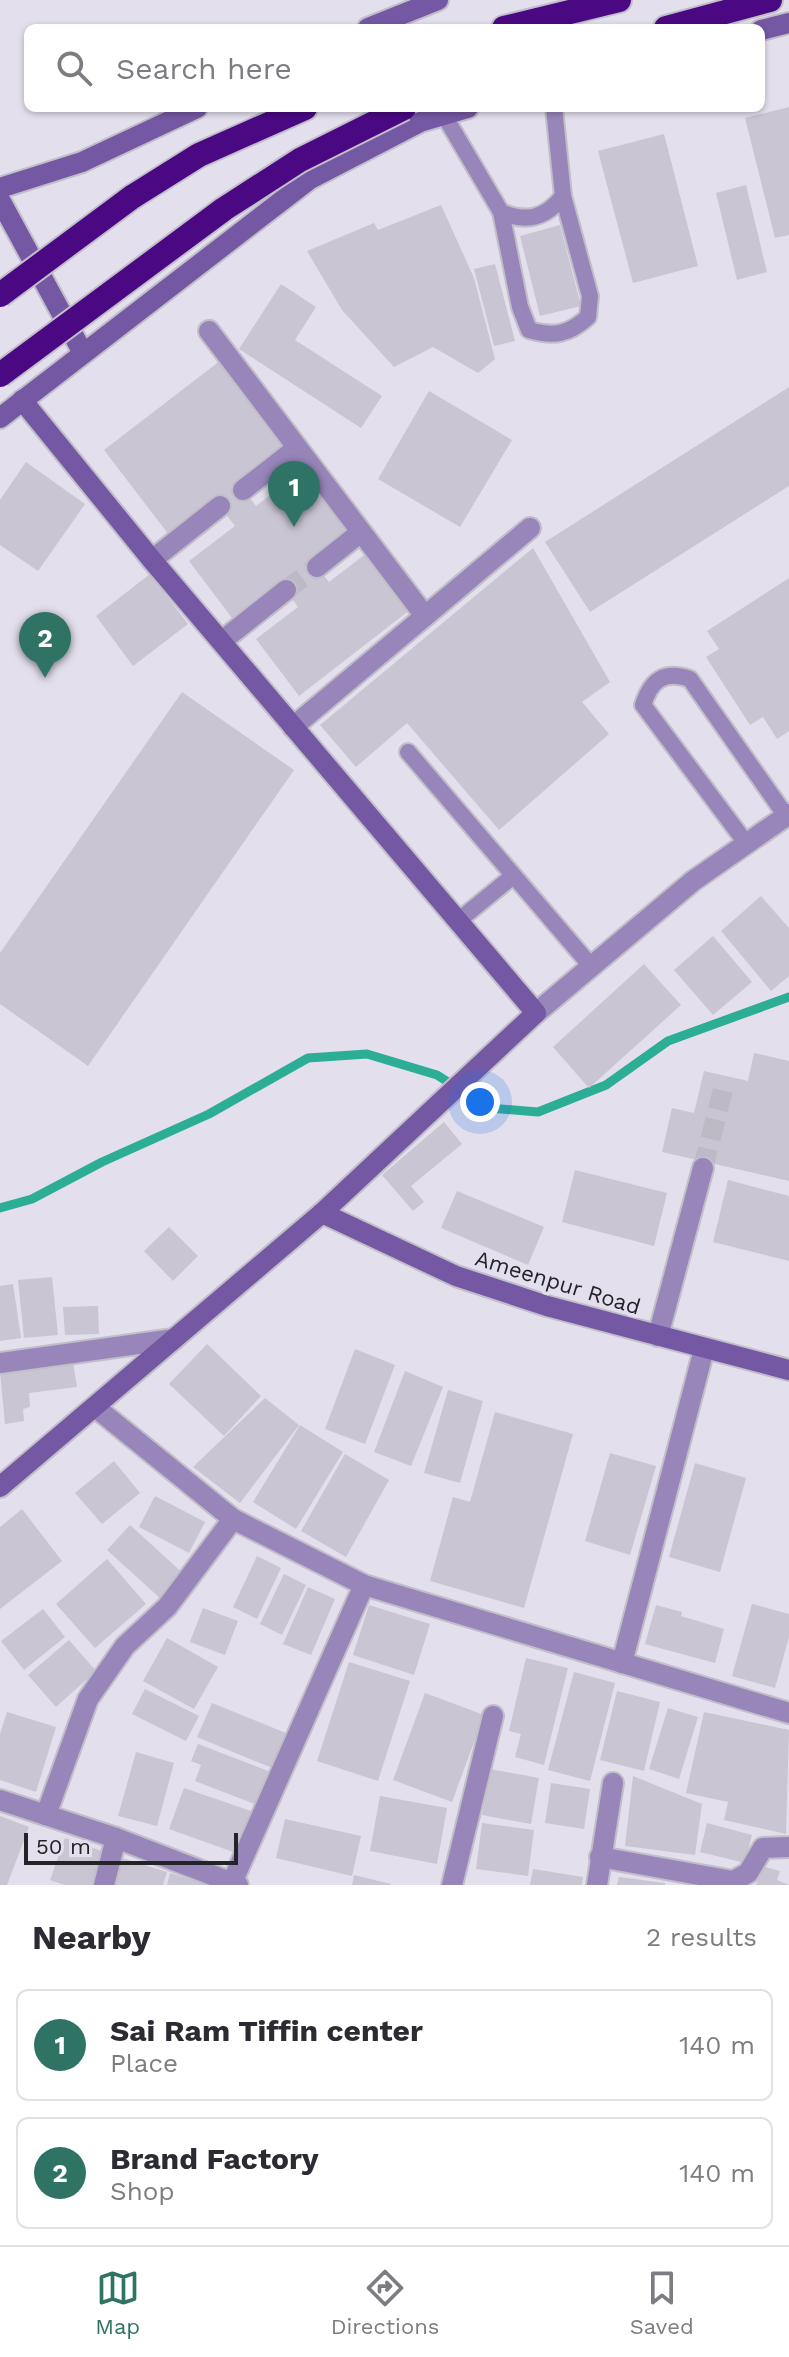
<!DOCTYPE html>
<html lang="en">
<head>
<meta charset="utf-8">
<style>
	body { margin:0; font-family:"Work Sans",sans-serif; background:#f2f2f3; color:#2b2b33 }
	.scale { position:absolute; left:24px; bottom:20px; width:214px; box-sizing:border-box; padding-left:8px; border:4px solid #242328; border-top:0; font-size:22px; line-height:28px; white-space:nowrap; color:#242328; -webkit-text-stroke:6px #e3dfec; paint-order:stroke }
	.you { position:absolute; left:480px; top:1102px; width:28px; height:28px; margin:-20px; border:6px solid #fff; border-radius:50%; background:#1a73e8; box-shadow:0 0 0 12px #1a73e833 }
	.badge { display:grid; place-items:center; width:52px; height:52px; border-radius:50%; background:#2f7365; color:#fff; font-size:26px; font-weight:700 }
	.pin { position:absolute; translate:-50% -66px; filter:drop-shadow(0 2px 4px #0008) }
	.pin::after { content:''; position:absolute; top:42px; width:28px; height:24px; background:inherit; clip-path:polygon(0 0,100% 0,50% 100%) }
	.list { margin:0; padding:0; list-style:none }
	h2 { display:flex; justify-content:space-between; align-items:center; height:104px; margin:0; padding:0 32px; font-size:34px }
	h2 small { font-size:26px; font-weight:400; color:#7c7c81 }
	.list li { display:grid; grid-template-columns:52px 1fr auto; gap:24px; align-items:center; box-sizing:border-box; height:112px; margin:0 16px 16px; padding:0 16px; border:2px solid #e1e1e2; border-radius:12px }
	.list b { display:block; font-size:30px; white-space:nowrap }
	.list p { margin:0; font-size:26px; white-space:nowrap; color:#7c7c81 }
	.list em { font-size:26px; font-style:normal; color:#7c7c81 }
	.icon { flex:none; width:44px; height:44px; fill:none; stroke:currentColor; stroke-width:2; stroke-linecap:round; stroke-linejoin:round }
	.map { position:relative; flex:none; width:789px; height:1885px; overflow:hidden }
	.search { position:absolute; background:#fff; box-shadow:0 2px 6px #0004; left:24px; right:24px; top:24px; height:88px; display:flex; align-items:center; gap:20px; box-sizing:border-box; padding:0 28px; border-radius:12px; color:#7c7c81; font-size:30px }
	.sheet { height:360px; background:#fff }
	nav { display:flex; justify-content:space-around; align-items:center; box-sizing:border-box; height:112px; border-top:2px solid #e1e1e2; background:#fff; font-size:22px; color:#7c7c81 }
	nav a { display:grid; justify-items:center; gap:4px }
	nav .on { color:#2f7365 }
	.map>svg:first-child { display:block }
	.lines { fill:none; stroke-linecap:round; stroke-linejoin:round }
	.stream { stroke:#2bad96; stroke-width:9 }
	.building { fill:#c9c5d2 }
	.street-tunnel { stroke:#bdb9c5; stroke-width:20; stroke-dasharray:20 10; stroke-linecap:butt }
	.lane-casing { stroke:#c1bdc9; stroke-width:20 }
	.street-casing { stroke:#c1bdc9; stroke-width:24 }
	.secondary-casing { stroke:#c1bdc9; stroke-width:24 }
	.highway-casing { stroke:#c1bdc9; stroke-width:28 }
	.lane { stroke:#9886ba; stroke-width:16 }
	.street { stroke:#9886ba; stroke-width:20 }
	.secondary { stroke:#7558a4; stroke-width:20 }
	.highway { stroke:#4a0982; stroke-width:24 }
	.highway-bridge-casing { stroke:#c1bdc9; stroke-width:28; stroke-linecap:butt }
	.highway-bridge { stroke:#4a0982; stroke-width:24 }
	.labels { text-anchor:middle; stroke-width:7; stroke-linejoin:round; paint-order:stroke }
	.street-label { font-size:22px; fill:#242328; stroke:#e3dfec }
</style>
</head>
<body>
<div class="map">
<svg width="789" height="1885" viewBox="0 0 789 1885">
	<rect width="100%" height="100%" fill="#e3dfec"/>
	<g class="lines">
		<polyline class="stream" points="0,1208 32,1199 102,1162 209,1114 308,1058 367,1054 437,1075 489,1108 538,1112 606,1085 668,1041 789,997"/>
	</g>
	<g class="building">
		<polygon points="789,107 789,235 775,238 745,118"/>
		<polygon points="664,134 698,266 633,283 598,151"/>
		<polygon points="746,185 767,272 737,280 716,193"/>
		<polygon points="441,205 474,278 495,359 478,373 433,347 394,367 342,310 307,251 374,223 378,230"/>
		<polygon points="560,225 581,306 540,316 520,236"/>
		<polygon points="495,264 515,341 494,346 474,269"/>
		<polygon points="281,284 316,307 295,340 382,396 361,428 239,349"/>
		<polygon points="225,357 291,443 238,483 256,506 308,466 355,527 312,560 329,582 372,549 415,606 299,696 256,639 298,607 279,581 232,618 189,561 235,526 215,500 169,535 104,450"/>
		<polygon points="789,387 789,486 590,612 545,542"/>
		<polygon points="429,391 512,440 460,527 378,479"/>
		<polygon points="26,462 85,504 38,571 0,545 0,500"/>
		<polygon points="533,548 610,682 582,702 609,734 499,830 407,723 356,767 320,725"/>
		<polygon points="150,574 188,624 133,666 96,616"/>
		<polygon points="789,578 789,731 777,739 763,717 750,725 706,657 719,649 707,631"/>
		<polygon points="182,692 294,770 88,1066 0,1004 0,953"/>
		<polygon points="761,896 789,928 789,976 771,991 721,931"/>
		<polygon points="713,936 752,982 713,1015 674,970"/>
		<polygon points="644,964 681,1005 589,1088 553,1047"/>
		<polygon points="754,1053 789,1061 789,1181 662,1152 672,1108 694,1113 704,1071 748,1081"/>
		<polygon points="444,1122 462,1144 411,1186 424,1202 413,1211 382,1175"/>
		<polygon points="575,1170 667,1193 654,1246 562,1222"/>
		<polygon points="728,1180 789,1196 789,1261 713,1242"/>
		<polygon points="457,1191 544,1227 528,1265 441,1228"/>
		<polygon points="169,1227 198,1256 173,1281 144,1251"/>
		<polygon points="52,1277 58,1335 24,1338 18,1280"/>
		<polygon points="13,1284 21,1338 0,1341 0,1286"/>
		<polygon points="98,1306 99,1334 65,1335 63,1307"/>
		<polygon points="207,1344 261,1396 224,1436 169,1384"/>
		<polygon points="355,1349 395,1365 365,1444 325,1429"/>
		<polygon points="73,1362 77,1387 29,1393 30,1407 23,1409 24,1421 5,1424 0,1372"/>
		<polygon points="405,1371 443,1387 411,1466 374,1452"/>
		<polygon points="448,1390 483,1401 460,1483 424,1473"/>
		<polygon points="265,1398 299,1425 240,1503 193,1467"/>
		<polygon points="495,1412 573,1434 524,1608 430,1581 453,1497 470,1502"/>
		<polygon points="300,1425 343,1452 296,1529 253,1502"/>
		<polygon points="610,1453 656,1466 630,1555 585,1541"/>
		<polygon points="345,1454 389,1480 346,1557 301,1531"/>
		<polygon points="114,1461 140,1493 102,1524 75,1493"/>
		<polygon points="695,1463 746,1478 720,1572 669,1557"/>
		<polygon points="155,1496 205,1522 189,1553 139,1527"/>
		<polygon points="22,1509 62,1561 0,1609 0,1527"/>
		<polygon points="130,1525 185,1575 162,1600 107,1550"/>
		<polygon points="257,1556 281,1568 257,1619 233,1607"/>
		<polygon points="107,1559 146,1604 95,1648 56,1604"/>
		<polygon points="284,1574 306,1585 282,1635 260,1624"/>
		<polygon points="308,1587 335,1599 311,1655 283,1644"/>
		<polygon points="752,1604 789,1614 789,1637 775,1688 732,1676"/>
		<polygon points="369,1605 430,1624 414,1675 353,1655"/>
		<polygon points="656,1605 682,1612 681,1616 724,1629 715,1663 645,1644"/>
		<polygon points="203,1608 238,1621 225,1655 190,1642"/>
		<polygon points="43,1609 65,1637 24,1670 1,1641"/>
		<polygon points="167,1638 218,1667 194,1709 143,1681"/>
		<polygon points="69,1640 96,1671 56,1707 28,1675"/>
		<polygon points="526,1658 568,1668 544,1765 515,1757 521,1734 509,1731"/>
		<polygon points="349,1662 410,1681 378,1781 317,1761"/>
		<polygon points="574,1672 615,1683 590,1781 548,1770"/>
		<polygon points="145,1689 199,1716 186,1741 132,1714"/>
		<polygon points="617,1691 660,1702 644,1771 600,1760"/>
		<polygon points="425,1693 484,1715 452,1802 393,1780"/>
		<polygon points="212,1703 286,1733 272,1768 197,1737"/>
		<polygon points="668,1708 698,1717 679,1779 649,1769"/>
		<polygon points="7,1712 56,1727 36,1792 0,1780 0,1734"/>
		<polygon points="704,1712 789,1730 786,1834 724,1820 728,1802 686,1793"/>
		<polygon points="198,1744 271,1772 257,1805 195,1781 201,1765 191,1761"/>
		<polygon points="136,1752 174,1763 157,1826 118,1816"/>
		<polygon points="490,1769 539,1778 531,1824 482,1815"/>
		<polygon points="633,1776 702,1804 695,1855 625,1846"/>
		<polygon points="551,1783 590,1789 584,1829 545,1823"/>
		<polygon points="184,1788 251,1811 236,1853 169,1829"/>
		<polygon points="380,1796 447,1808 437,1864 370,1851"/>
		<polygon points="0,1816 29,1827 7,1885 0,1885"/>
		<polygon points="285,1819 361,1836 352,1876 276,1858"/>
		<polygon points="482,1823 534,1830 528,1876 476,1869"/>
		<polygon points="707,1823 752,1835 745,1863 700,1852"/>
		<polygon points="65,1838 107,1853 96,1885 65,1885 50,1880"/>
		<polygon points="122,1858 167,1872 163,1885 113,1885"/>
		<polygon points="762,1866 780,1871 777,1880 789,1885 756,1885"/>
		<polygon points="533,1869 583,1877 582,1885 530,1885"/>
		<polygon points="170,1873 206,1884 206,1885 167,1885"/>
		<polygon points="354,1875 391,1884 391,1885 352,1885"/>
		<polygon points="619,1877 665,1883 665,1885 617,1885"/>
	</g>
	<g class="lines">
		<g class="street-tunnel">
			<polyline points="286,590 317,567"/>
			<polyline points="703,1168 724,1086"/>
		</g>
		<g class="lane-casing">
			<g id="lane">
				<path d="M444,115L501,212C526,223 546,218 563,196L554,108"/>
				<path d="M501,212L520,307L529,330C554,337 568,335 588,317L590,296L563,196"/>
				<polyline points="408,752 591,966"/>
				<path d="M746,843L643,705C651,680 664,670 690,679L786,816"/>
				<polyline points="458,921 513,876"/>
			</g>
		</g>
		<g class="street-casing">
			<g id="street">
				<polyline points="209,331 425,616"/>
				<polyline points="243,490 297,448"/>
				<polyline points="152,560 220,506"/>
				<polyline points="317,567 361,532"/>
				<polyline points="222,641 286,590"/>
				<polyline points="293,727 530,528"/>
				<polyline points="536,1013 693,881 789,814"/>
				<polyline points="658,1336 703,1168"/>
				<polyline points="0,1363 174,1339"/>
				<polyline points="95,1407 233,1519 364,1585 789,1713"/>
				<polyline points="622,1663 704,1349"/>
				<polyline points="0,1800 116,1838 238,1885"/>
				<polyline points="46,1815 88,1699 125,1646 167,1607 233,1519"/>
				<polyline points="600,1857 733,1881 748,1873 763,1848 789,1847"/>
				<polyline points="104,1885 116,1838"/>
				<polyline points="231,1885 364,1585"/>
				<polyline points="452,1885 493,1716"/>
				<polyline points="597,1885 613,1783"/>
			</g>
		</g>
		<g class="secondary-casing">
			<g id="secondary">
				<polyline points="368,28 438,0"/>
				<polyline points="761,30 789,23"/>
				<polyline points="0,188 82,162 197,108"/>
				<polyline points="0,200 83,353"/>
				<polyline points="0,418 310,179 420,122 468,108"/>
				<polyline points="322,1213 456,1276 547,1306 789,1370"/>
				<polyline points="0,1487 322,1213 536,1013 152,560 22,400"/>
			</g>
		</g>
		<g class="highway-casing">
			<g id="highway">
				<polyline points="504,28 619,0"/>
				<polyline points="666,28 770,0"/>
				<polyline points="132,197 199,155 305,108"/>
			</g>
		</g>
		<use href="#lane" class="lane"/>
		<use href="#street" class="street"/>
		<use href="#secondary" class="secondary"/>
		<use href="#highway" class="highway"/>
		<g class="highway-bridge-casing">
			<g id="highway-bridge">
				<polyline points="0,295 132,197"/>
				<polyline points="0,375 224,209 300,160 404,108"/>
			</g>
		</g>
		<use href="#highway-bridge" class="highway-bridge"/>
	</g>
	<g class="labels">
		<g class="street-label">
			<text transform="translate(558 1282) rotate(17)" y="8">Ameenpur Road</text>
		</g>
	</g>
</svg>
<div class="scale">50 m</div>
<div class="you"></div>
<div class="pin badge" style="left:294px;top:527px">1</div>
<div class="pin badge" style="left:45px;top:678px">2</div>
<div class="search"><svg class="icon" aria-label="search" viewBox="0 0 24 24"><circle cx="10" cy="10" r="6"/><path d="M15 15l6 6"/></svg>Search here</div>
</div>
<section class="sheet">
<h2>Nearby<small>2 results</small></h2>
<ul class="list">
<li><span class="badge">1</span><div><b>Sai Ram Tiffin center</b><p>Place</p></div><em>140 m</em></li>
<li><span class="badge">2</span><div><b>Brand Factory</b><p>Shop</p></div><em>140 m</em></li>
</ul>
</section>
<nav>
<a class="on"><svg class="icon" aria-label="map" viewBox="0 0 24 24"><path d="M3 6l6-2 6 2 6-2v14l-6 2-6-2-6 2zM9 4v14M15 6v14"/></svg>Map</a>
<a><svg class="icon" aria-label="directions" viewBox="0 0 24 24"><path d="M12 3l9 9-9 9-9-9zM9 14v-3h6M13 9l2 2-2 2"/></svg>Directions</a>
<a><svg class="icon" aria-label="saved" viewBox="0 0 24 24"><path d="M7 4h10v16l-5-4-5 4z"/></svg>Saved</a>
</nav>
</body>
</html>
